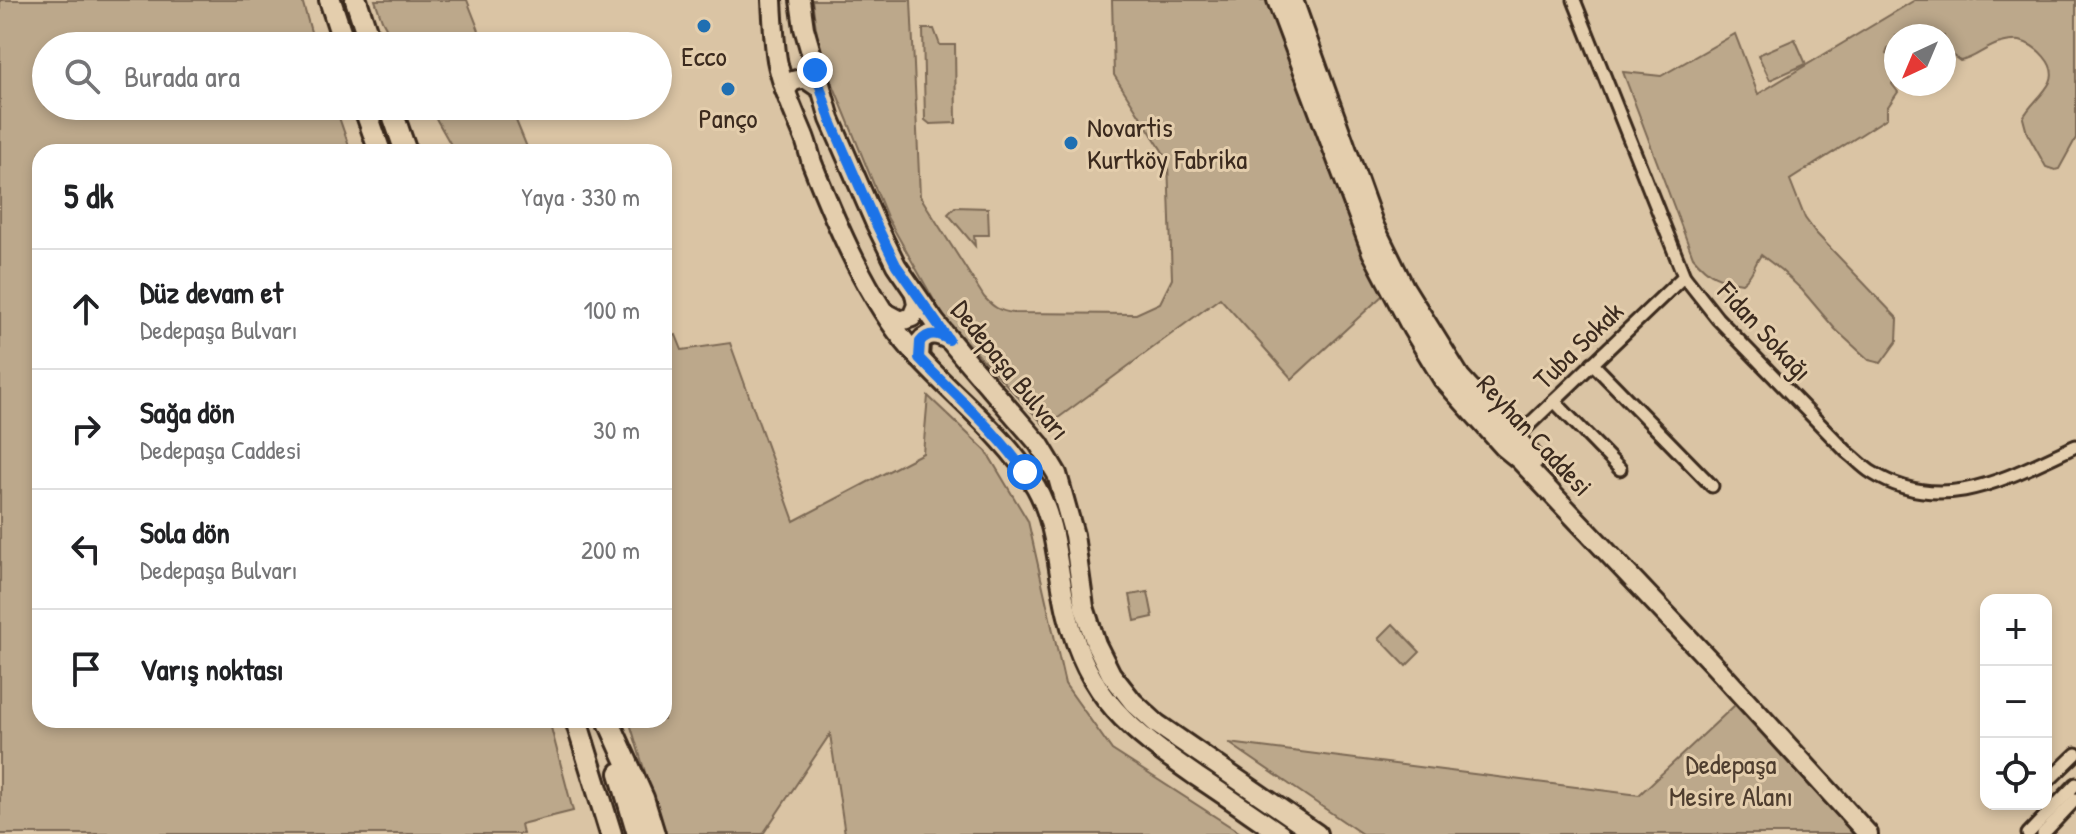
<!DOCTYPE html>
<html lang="tr">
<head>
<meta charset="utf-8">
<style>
	body { margin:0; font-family:"Patrick Hand",sans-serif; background:#f6f6f6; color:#202124 }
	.controls { position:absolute; right:24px; bottom:24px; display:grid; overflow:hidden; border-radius:16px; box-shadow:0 4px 12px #0003 }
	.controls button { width:72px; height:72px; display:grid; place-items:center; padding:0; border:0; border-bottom:2px solid #e0e0e0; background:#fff; color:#202124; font:40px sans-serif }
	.compass { position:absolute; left:1884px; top:24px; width:72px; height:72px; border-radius:50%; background:#fff; box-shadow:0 4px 12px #0003; rotate:224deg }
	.stop { position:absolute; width:24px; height:24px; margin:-18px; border:6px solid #1a73e8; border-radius:50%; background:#fff }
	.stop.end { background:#1a73e8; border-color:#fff; box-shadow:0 2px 8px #0008 }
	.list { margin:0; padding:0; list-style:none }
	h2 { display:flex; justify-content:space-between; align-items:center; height:104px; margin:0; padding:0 32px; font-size:34px }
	h2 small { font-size:26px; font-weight:400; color:#757577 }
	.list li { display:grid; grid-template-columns:52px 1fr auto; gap:24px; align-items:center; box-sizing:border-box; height:120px; padding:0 32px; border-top:2px solid #e0e0e0 }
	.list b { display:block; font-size:30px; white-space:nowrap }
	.list p { margin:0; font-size:26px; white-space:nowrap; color:#757577 }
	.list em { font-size:26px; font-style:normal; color:#757577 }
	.icon { flex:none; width:44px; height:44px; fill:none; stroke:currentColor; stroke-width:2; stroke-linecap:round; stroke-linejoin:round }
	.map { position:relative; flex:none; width:2076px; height:834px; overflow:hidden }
	.search { position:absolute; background:#fff; box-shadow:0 4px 12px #0003; left:32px; top:32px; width:640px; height:88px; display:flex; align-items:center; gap:20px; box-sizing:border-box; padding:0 28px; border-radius:44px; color:#757577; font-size:30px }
	.panel { position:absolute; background:#fff; box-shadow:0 4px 12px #0003; left:32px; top:144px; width:640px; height:584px; border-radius:24px }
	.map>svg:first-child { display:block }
	.green { fill:#bca88b; stroke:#7c6954; stroke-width:2 }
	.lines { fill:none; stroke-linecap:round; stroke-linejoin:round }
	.street-casing { stroke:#3b2a1e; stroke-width:17 }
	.primary-casing { stroke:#3b2a1e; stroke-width:24 }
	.highway-casing { stroke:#3b2a1e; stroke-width:26 }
	.street { stroke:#e4cead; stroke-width:11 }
	.primary { stroke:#e4cead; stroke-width:18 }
	.highway { stroke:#e4cead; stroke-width:20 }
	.route { stroke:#1a73e8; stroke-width:10 }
	.poi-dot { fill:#1f6fb2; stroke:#e4cead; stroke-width:3 }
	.labels { text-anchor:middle; stroke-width:6; stroke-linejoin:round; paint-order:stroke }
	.poi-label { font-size:28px; fill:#3b2a1e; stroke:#e4cead }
	.street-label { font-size:28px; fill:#3b2a1e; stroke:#e4cead }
	.park-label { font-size:28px; fill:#4e3d2e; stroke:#e4cead }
</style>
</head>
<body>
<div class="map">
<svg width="2076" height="834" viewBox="0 0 2076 834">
	<rect width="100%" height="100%" fill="#dac4a4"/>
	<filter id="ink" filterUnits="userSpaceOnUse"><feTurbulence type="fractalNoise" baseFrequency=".0125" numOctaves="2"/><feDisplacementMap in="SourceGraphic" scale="16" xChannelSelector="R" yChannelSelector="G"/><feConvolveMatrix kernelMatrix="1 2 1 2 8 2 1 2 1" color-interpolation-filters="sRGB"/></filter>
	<g filter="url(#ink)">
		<g class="green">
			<polygon points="0,0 302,0 315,46 46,46 46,106 335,106 351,152 40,152 40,720 549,720 573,811 521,824 523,834 0,834"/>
			<polygon points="375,0 467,0 485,46 396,46 382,20"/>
			<path d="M812,0H911L920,196L984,297C993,307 999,311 1013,313L1136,314L1160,303L1172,279L1168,160L1114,75L1112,0H1269L1344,206L1383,295L1292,379L1220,298L1046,427L944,318L887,217L819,50Z"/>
			<path d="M1915,0H2076V138L2059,169L2055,170L2046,167L2027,133L2023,118C2030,104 2043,96 2050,82C2058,65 2036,45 2020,41C2015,40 2005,42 2001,43C1986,46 1975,59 1960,61L1944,49V36H1896V45L1888,49L1886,54L1896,63V72L1892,84L1898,92L1887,108V118L1790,180L1805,218L1816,233L1898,319L1897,341L1881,363L1869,360L1835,329L1802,290L1781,270L1761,255C1753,266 1754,274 1742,283C1718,279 1709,276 1693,257L1623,72L1661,76L1735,34L1758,94Z"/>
			<polygon points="923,29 934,29 940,45 955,45 956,123 930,124 925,120"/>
			<polygon points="1795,39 1806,64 1770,80 1758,55"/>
			<polygon points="429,106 510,106 529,152 455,152"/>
			<polygon points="955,207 988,208 989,235 974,235 975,246 948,214"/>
			<polygon points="676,335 682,350 730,343 794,521 923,453 928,396 986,451 1028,521 1065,684 1112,750 1242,834 845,834 830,734 763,834 664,834 629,720 664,720 664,339"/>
			<polygon points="1148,592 1153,617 1135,621 1130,595"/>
			<polygon points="1393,624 1420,652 1406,666 1379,638"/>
			<polygon points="1735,705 1854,834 1362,834 1229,743 1639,795"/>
		</g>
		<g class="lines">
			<g class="street-casing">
				<g id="street">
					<path d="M1574,0L1684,276L1717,318L1847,452C1855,458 1862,466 1871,472C1943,517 2008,477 2076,446"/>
					<polyline points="1592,363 1712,486"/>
					<polyline points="1554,401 1620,469"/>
					<polyline points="1511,442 1684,276"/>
					<polyline points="2046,783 2076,754"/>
					<polyline points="2028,834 2076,784"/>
					<polyline points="2043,834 2076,799"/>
				</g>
			</g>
			<g class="primary-casing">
				<g id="primary">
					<path d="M772,0C773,20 774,41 777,60C782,86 793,110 803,134C807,143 809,153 812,163C836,224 868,299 911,349C952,396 1004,433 1036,487C1058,526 1057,574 1068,616C1088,698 1130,730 1196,776C1225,795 1253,815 1281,834"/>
					<polyline points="800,0 804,28 830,119 875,222 896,265 935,322 961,354 1039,444 1057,474 1074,535 1084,607 1096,644 1111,674 1133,702 1157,724 1317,834"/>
					<polyline points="1277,0 1372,252 1412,328 1443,379 1504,447 1520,460 1714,665 1868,834"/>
					<polyline points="1293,0 1374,226 1404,287 1460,377 1535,459"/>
					<polyline points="785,90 793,81 805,78 821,89"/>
					<polyline points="886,313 901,321 912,317 917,305 915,294"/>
					<path d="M919,358L920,342C929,331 938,334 949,340"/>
				</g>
			</g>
			<g class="highway-casing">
				<g id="highway">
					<polyline points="330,0 345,46"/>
					<polyline points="356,0 371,46"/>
					<polyline points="364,106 380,152"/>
					<polyline points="390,106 406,152"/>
					<polyline points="576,720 611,834"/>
					<polyline points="608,720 643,798 654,834"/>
					<polyline points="620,773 638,834"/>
				</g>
			</g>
			<use href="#street" class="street"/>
			<use href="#primary" class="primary"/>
			<use href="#highway" class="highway"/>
		</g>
	</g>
	<g class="lines" filter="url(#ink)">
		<path class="route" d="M815,70L830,119L875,222L896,265L949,340C938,334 929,331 920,342L919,358C955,396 995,429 1025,472"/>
	</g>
	<g class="poi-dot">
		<circle cx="704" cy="26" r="8"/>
		<circle cx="728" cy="89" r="8"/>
		<circle cx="1071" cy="143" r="8"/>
	</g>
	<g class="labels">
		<g class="poi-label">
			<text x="704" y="66">Ecco</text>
			<text x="728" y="128">Panço</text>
			<text x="1087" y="137" text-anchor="start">Novartis<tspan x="1087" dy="32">Kurtköy Fabrika</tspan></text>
		</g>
		<g class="street-label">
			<text transform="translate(1765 331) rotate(47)" y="10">Fidan Sokağı</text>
			<text transform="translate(1578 345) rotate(-44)" y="10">Tuba Sokak</text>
			<text transform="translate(1011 370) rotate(51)" y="10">Dedepaşa Bulvarı</text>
			<text transform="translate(1535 435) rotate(47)" y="10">Reyhan Caddesi</text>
		</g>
		<g class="park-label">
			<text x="1731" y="774">Dedepaşa<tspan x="1731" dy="32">Mesire Alanı</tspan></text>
		</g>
	</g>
</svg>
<div class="controls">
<button>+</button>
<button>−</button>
<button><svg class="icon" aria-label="locate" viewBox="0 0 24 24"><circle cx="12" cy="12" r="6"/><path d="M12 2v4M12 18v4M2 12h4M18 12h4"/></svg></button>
</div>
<svg class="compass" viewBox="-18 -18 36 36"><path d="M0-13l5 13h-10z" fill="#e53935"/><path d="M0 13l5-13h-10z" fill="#757577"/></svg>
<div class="stop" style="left:1025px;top:472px"></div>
<div class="stop end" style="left:815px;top:70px"></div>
<div class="search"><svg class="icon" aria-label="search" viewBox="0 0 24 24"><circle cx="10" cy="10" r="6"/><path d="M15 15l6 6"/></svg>Burada ara</div>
<section class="panel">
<h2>5 dk<small>Yaya · 330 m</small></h2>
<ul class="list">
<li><svg class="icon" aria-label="ahead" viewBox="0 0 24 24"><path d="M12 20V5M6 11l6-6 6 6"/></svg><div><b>Düz devam et</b><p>Dedepaşa Bulvarı</p></div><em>100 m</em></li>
<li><svg class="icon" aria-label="right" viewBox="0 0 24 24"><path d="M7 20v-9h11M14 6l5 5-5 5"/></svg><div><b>Sağa dön</b><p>Dedepaşa Caddesi</p></div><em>30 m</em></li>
<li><svg class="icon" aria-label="left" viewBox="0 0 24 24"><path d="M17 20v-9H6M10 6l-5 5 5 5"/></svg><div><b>Sola dön</b><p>Dedepaşa Bulvarı</p></div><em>200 m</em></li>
<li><svg class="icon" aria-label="arrive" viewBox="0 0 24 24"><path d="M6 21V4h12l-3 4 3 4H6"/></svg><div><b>Varış noktası</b></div></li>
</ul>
</section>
</div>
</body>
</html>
